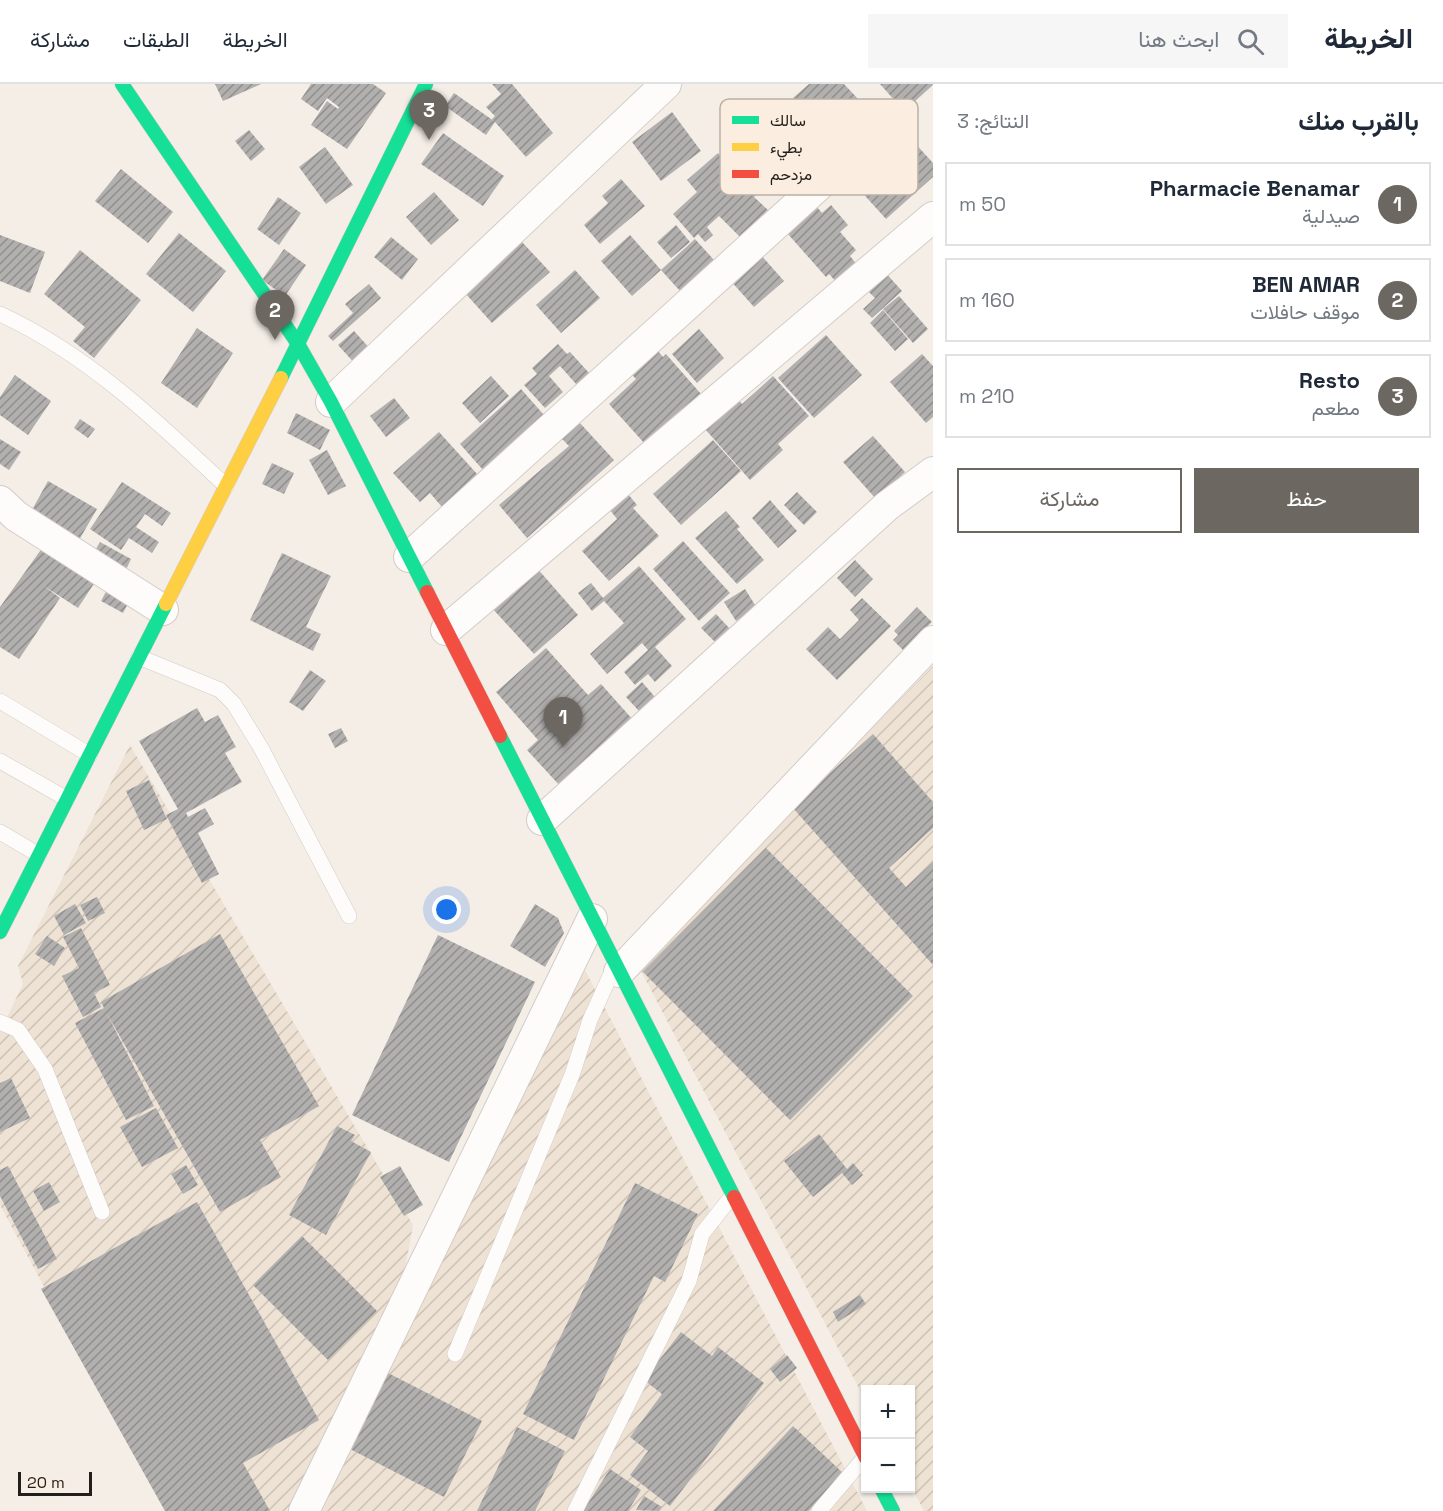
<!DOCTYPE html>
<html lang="ar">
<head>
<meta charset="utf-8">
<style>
	body { margin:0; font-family:"Space Grotesk",Vazirmatn,sans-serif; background:#f6f6f7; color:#1f2937; direction:rtl }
	.controls { position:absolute; right:18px; bottom:18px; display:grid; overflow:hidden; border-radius:0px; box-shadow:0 2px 4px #0004 }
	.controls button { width:54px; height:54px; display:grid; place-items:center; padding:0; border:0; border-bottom:2px solid #e0e1e3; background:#fff; color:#1f2937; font:30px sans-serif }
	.scale { position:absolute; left:18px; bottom:15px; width:74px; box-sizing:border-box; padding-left:6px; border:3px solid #221e19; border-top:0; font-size:16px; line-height:21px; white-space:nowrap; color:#221e19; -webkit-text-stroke:4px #fbeee1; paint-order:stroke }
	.you { position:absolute; left:447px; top:826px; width:21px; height:21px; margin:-15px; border:4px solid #fff; border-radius:50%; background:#1a73e8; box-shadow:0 0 0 9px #1a73e833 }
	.badge { display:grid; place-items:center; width:39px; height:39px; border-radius:50%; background:#6c6761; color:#fff; font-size:20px; font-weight:700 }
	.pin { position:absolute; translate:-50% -50px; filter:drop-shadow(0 2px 3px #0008) }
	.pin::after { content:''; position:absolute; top:32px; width:21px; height:18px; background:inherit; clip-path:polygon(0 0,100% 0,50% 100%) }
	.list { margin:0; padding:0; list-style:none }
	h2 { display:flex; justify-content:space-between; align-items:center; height:78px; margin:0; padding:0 24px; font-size:26px }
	h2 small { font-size:20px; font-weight:400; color:#747a83 }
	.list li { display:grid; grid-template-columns:39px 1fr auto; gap:18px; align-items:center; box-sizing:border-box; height:84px; margin:0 12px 12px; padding:0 12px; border:2px solid #e0e1e3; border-radius:0px }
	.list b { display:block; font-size:22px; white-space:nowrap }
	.list p { margin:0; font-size:20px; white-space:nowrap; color:#747a83 }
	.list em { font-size:20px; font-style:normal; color:#747a83 }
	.actions { display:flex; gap:12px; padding:18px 24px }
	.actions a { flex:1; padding:14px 0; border:2px solid #6c6761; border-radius:0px; text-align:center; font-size:21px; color:#6c6761 }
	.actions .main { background:#6c6761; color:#fff }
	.icon { flex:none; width:33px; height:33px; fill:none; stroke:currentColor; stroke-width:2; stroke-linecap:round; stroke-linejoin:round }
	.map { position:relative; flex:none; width:933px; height:1427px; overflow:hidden; direction:ltr }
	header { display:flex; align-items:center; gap:36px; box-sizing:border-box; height:84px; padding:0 30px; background:#fff; border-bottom:2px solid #e0e1e3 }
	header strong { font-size:28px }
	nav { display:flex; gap:33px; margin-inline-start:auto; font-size:21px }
	.search { width:420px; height:54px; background:#f6f6f7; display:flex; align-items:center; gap:15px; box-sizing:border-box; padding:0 21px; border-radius:0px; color:#747a83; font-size:22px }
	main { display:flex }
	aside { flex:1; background:#fff }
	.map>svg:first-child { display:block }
	.industrial { fill:url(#industrial-furrows) }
	.building { fill:url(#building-hatch) }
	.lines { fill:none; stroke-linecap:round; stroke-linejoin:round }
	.lane-casing { stroke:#d2ccc7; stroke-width:16 }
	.street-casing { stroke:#d2ccc7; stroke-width:32 }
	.fast-casing { stroke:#d2ccc7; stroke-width:15 }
	.slow-casing { stroke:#d2ccc7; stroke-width:15 }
	.jam-casing { stroke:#d2ccc7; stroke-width:15 }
	.lane { stroke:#fefcfb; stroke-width:15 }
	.street { stroke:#fefcfb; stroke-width:30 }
	.fast { stroke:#16e098; stroke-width:14 }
	.slow { stroke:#ffcf43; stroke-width:14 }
	.jam { stroke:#f24e42; stroke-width:14 }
	.key { fill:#fbeee1; stroke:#bab0a5; stroke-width:1.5 }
	.key-label { font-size:16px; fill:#221e19 }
</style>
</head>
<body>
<header>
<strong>الخريطة</strong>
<div class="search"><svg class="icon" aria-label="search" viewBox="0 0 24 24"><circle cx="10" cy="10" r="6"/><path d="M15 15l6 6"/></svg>ابحث هنا</div>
<nav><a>الخريطة</a><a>الطبقات</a><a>مشاركة</a></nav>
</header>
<main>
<aside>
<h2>بالقرب منك<small>النتائج: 3</small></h2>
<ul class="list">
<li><span class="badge">1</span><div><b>Pharmacie Benamar</b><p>صيدلية</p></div><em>50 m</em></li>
<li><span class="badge">2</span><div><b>BEN AMAR</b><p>موقف حافلات</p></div><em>160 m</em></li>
<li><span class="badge">3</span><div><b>Resto</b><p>مطعم</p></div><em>210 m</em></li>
</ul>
<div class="actions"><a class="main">حفظ</a><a>مشاركة</a></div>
</aside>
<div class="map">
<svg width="933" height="1427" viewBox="0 0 933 1427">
	<defs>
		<pattern id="industrial-furrows" width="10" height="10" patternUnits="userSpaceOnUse" patternTransform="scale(1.5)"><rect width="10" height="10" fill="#eee2d4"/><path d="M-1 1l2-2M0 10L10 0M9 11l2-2" fill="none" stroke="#ccc1b5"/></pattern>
		<pattern id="building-hatch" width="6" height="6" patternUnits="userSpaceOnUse" patternTransform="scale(1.5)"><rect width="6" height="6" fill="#b1b0af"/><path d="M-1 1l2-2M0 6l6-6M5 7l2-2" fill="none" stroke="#908f8e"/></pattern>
	</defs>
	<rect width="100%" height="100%" fill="#f5eee7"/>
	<g class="industrial">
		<polygon points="933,582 933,1427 924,1427 911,1402 910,1306 866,1306 865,1316 639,883"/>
		<polygon points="130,661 413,1141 404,1190 287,1427 165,1427 0,1121 0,948 23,900 18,882"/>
		<polygon points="585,886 867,1427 318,1427"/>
	</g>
	<g class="building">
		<polygon points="215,0 261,0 223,17"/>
		<polygon points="311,0 373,0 386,9 347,65 311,41 327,17 338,25 339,23 327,14 318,27 301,15"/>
		<polygon points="492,0 512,0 553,49 526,73 495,38 486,51 445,22 454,9 494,37 492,35 495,32 486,23 501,10"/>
		<polygon points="809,0 844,0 859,16 823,48 793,14"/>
		<polygon points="880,0 933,0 933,1 904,27"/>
		<polygon points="672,28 701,67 661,97 632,58"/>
		<polygon points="902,45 933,79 933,93 886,135 848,93"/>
		<polygon points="249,46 265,65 251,77 235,57"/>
		<polygon points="443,49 504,92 483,122 421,80"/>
		<polygon points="325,63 353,101 326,120 299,83"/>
		<polygon points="718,69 756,111 754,113 768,126 742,155 719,132 707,143 713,151 705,158 698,150 694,154 673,130 697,108 687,96"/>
		<polygon points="121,85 173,128 148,159 95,117"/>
		<polygon points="621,95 645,122 600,160 584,141 608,119 602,112"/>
		<polygon points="434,108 459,136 431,161 406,133"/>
		<polygon points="278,113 301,129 279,161 257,145"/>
		<polygon points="831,121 848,141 840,148 856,166 850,172 859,183 839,201 829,190 826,193 787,149 817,123 822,129"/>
		<polygon points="676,141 690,158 671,174 657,158"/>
		<polygon points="179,149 226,187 193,228 146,190"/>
		<polygon points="0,151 45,168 30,209 0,197"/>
		<polygon points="630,151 661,186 632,212 601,177"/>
		<polygon points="391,153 418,175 402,196 374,173"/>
		<polygon points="695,155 714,176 680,207 661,186"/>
		<polygon points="522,158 550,188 492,239 465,209"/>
		<polygon points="284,165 306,181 285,212 262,196"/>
		<polygon points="80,166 141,216 94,274 73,257 85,243 44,210"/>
		<polygon points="759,169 784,197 754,223 729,195"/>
		<polygon points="575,186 600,214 561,249 536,221"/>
		<polygon points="884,187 902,207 872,234 863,225 875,214 865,204"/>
		<polygon points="369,200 381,214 333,257 328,252 353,229 345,220"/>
		<polygon points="899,212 928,245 913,259 883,225"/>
		<polygon points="883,226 908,255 895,267 870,239"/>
		<polygon points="197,244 233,269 197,324 161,299"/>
		<polygon points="699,245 724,274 697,299 672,270"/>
		<polygon points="354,247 374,269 358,283 338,261"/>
		<polygon points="826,251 862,291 814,334 778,294"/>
		<polygon points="558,260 567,270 570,268 590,290 577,301 560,282 549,292 563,308 545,324 524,301 537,290 532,284"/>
		<polygon points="653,261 663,273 666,270 701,310 645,360 609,320 636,295 626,284"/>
		<polygon points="922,270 933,282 933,333 926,339 890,298"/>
		<polygon points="15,291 51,317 28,351 0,331 0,313"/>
		<polygon points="491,292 509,312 480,339 462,319"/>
		<polygon points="773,292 809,332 778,360 783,366 750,396 705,345 738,315 742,320"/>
		<polygon points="521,305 544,331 483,386 460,360"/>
		<polygon points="394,314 410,334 386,353 370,332"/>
		<polygon points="296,329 330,346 320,366 287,349"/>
		<polygon points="80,335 95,345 88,354 74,344"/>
		<polygon points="579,338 614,376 527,454 499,421 569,362 561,354"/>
		<polygon points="439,348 478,391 442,423 430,409 420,418 393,389"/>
		<polygon points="873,352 905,388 876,415 843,378"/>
		<polygon points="0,355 21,368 9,386 0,380"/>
		<polygon points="713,356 741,387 681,441 653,410"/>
		<polygon points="327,366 346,402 328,411 309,376"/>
		<polygon points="272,379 294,389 284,410 262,400"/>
		<polygon points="48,397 97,425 75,463 27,435"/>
		<polygon points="122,398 171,429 162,442 145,430 136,443 159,458 152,469 129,454 121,466 90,445"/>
		<polygon points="797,408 817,428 804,441 784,421"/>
		<polygon points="628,410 637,421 633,424 659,452 609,497 582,467 617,435 610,426"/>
		<polygon points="770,416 797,447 778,464 752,434"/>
		<polygon points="726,427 740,443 737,445 764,476 737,500 695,454"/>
		<polygon points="683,457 730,509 699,537 653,485"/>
		<polygon points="100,458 131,475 124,490 92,472"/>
		<polygon points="45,460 97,495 78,524 44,502 60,514 19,575 0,563 0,523"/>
		<polygon points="282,469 331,492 306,543 321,550 313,567 250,536"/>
		<polygon points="855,476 873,495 855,513 837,494"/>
		<polygon points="639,482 686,535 655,563 672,582 655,598 648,590 635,601 624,588 648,566 642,559 607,590 590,570 624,539 604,517 592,527 578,509 591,499 603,514"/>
		<polygon points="536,483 578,531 534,570 491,523"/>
		<polygon points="109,502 131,514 123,529 101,517"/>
		<polygon points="745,505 757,524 736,537 724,518"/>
		<polygon points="862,514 891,542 837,596 806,565 828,543 840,555 859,536 850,526"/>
		<polygon points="917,523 932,538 903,566 893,556 898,551 894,547"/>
		<polygon points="716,530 731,546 717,560 701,544"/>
		<polygon points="546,564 588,611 601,600 634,637 561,703 527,666 538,656 496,608"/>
		<polygon points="310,586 326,597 303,627 289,618"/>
		<polygon points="642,598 655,613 639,627 626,613"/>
		<polygon points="197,624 205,638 218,631 236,663 225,669 242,698 186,729 188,733 205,724 214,740 198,749 219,790 202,799 166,731 178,725 139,657"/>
		<polygon points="341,644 348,657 335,664 328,650"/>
		<polygon points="873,650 933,718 933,744 889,784 906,803 933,778 933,881 792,723"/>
		<polygon points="149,696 167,735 144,746 126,707"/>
		<polygon points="766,764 913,912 790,1036 643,888"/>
		<polygon points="97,813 105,829 88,837 80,821"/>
		<polygon points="75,820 86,839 64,851 54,832"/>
		<polygon points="535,820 558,834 564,849 545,883 510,862"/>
		<polygon points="81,844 110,901 94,909 101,923 83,933 62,892 79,884 63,853"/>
		<polygon points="220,850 319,1022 260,1056 281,1093 220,1128 106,928 154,1022 126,1036 75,939 104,924 101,918"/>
		<polygon points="438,851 535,898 449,1078 352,1031"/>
		<polygon points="47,852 65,864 54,882 35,870"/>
		<polygon points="11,994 30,1034 0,1048 0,999"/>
		<polygon points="156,1024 178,1064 142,1083 120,1043"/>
		<polygon points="337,1042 355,1051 351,1057 371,1068 326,1151 289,1131"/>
		<polygon points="819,1050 847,1085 853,1079 863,1091 852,1101 842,1089 813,1113 784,1077"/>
		<polygon points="186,1081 198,1101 183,1110 171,1090"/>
		<polygon points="8,1082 57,1175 38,1185 0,1112 0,1086"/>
		<polygon points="400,1082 423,1121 404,1132 380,1093"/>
		<polygon points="49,1098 60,1118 44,1127 33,1107"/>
		<polygon points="635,1099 698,1130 665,1198 654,1192 574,1356 523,1330"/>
		<polygon points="197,1118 319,1336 243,1379 270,1427 165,1427 41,1205"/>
		<polygon points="302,1152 377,1227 328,1276 253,1201"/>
		<polygon points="860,1211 866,1220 838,1238 833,1228"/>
		<polygon points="681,1248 712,1272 718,1263 764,1299 670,1422 630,1391 648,1367 630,1353 662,1310 644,1296"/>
		<polygon points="787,1271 797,1284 780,1298 770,1285"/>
		<polygon points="386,1288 482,1337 444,1413 348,1364"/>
		<polygon points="793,1342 843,1389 808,1427 713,1427"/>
		<polygon points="517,1343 565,1367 535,1427 477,1427"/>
		<polygon points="610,1385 641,1406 628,1427 583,1427"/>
		<polygon points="644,1412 662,1423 659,1427 636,1426"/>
	</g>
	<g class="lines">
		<g class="lane-casing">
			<g id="lane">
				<path d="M0,230C87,270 157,337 226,402"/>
				<polyline points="139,573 220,606 234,620 261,664 349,832"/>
				<polyline points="0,617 90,671"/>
				<polyline points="0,677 67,715"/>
				<polyline points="0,748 39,771"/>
				<polyline points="0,938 18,946 45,985 102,1128"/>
				<polyline points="455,1270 572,991 590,936 615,881"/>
				<polyline points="575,1427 689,1197 702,1150 732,1112"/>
				<polyline points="819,1427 865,1373"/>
			</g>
		</g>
		<g class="street-casing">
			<g id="street">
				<polyline points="331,318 666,0"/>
				<polyline points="0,417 16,432 163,526"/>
				<polyline points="409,473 827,94"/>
				<polyline points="446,546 933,133"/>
				<polyline points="542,736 887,422 933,388"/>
				<polyline points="619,888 933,557"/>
				<polyline points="304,1427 592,835"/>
			</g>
		</g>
		<g class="fast-casing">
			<g id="fast">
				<polyline points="122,0 298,260 331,318 427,508"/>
				<polyline points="281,294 426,0"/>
				<polyline points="500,652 734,1113"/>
				<polyline points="0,848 166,520"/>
				<polyline points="881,1404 893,1427"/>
			</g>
		</g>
		<g class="slow-casing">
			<polyline id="slow" points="166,520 281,294"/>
		</g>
		<g class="jam-casing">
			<g id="jam">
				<polyline points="427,508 500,652"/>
				<polyline points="734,1113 866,1374"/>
			</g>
		</g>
		<use href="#lane" class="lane"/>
		<use href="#street" class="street"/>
		<use href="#fast" class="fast"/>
		<use href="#slow" class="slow"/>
		<use href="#jam" class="jam"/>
	</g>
	<rect x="720" y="15" width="198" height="96" rx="9" class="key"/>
	<rect x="732" y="32" width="27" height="8" fill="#16e098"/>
	<rect x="732" y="59" width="27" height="8" fill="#ffcf43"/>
	<rect x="732" y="86" width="27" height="8" fill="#f24e42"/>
	<g class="key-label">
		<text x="770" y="42">سالك</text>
		<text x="770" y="69">بطيء</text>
		<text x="770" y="96">مزدحم</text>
	</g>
</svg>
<div class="controls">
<button>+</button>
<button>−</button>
</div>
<div class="scale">20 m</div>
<div class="you"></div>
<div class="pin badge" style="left:563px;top:663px">1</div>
<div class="pin badge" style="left:275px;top:256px">2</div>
<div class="pin badge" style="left:429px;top:56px">3</div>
</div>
</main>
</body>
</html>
